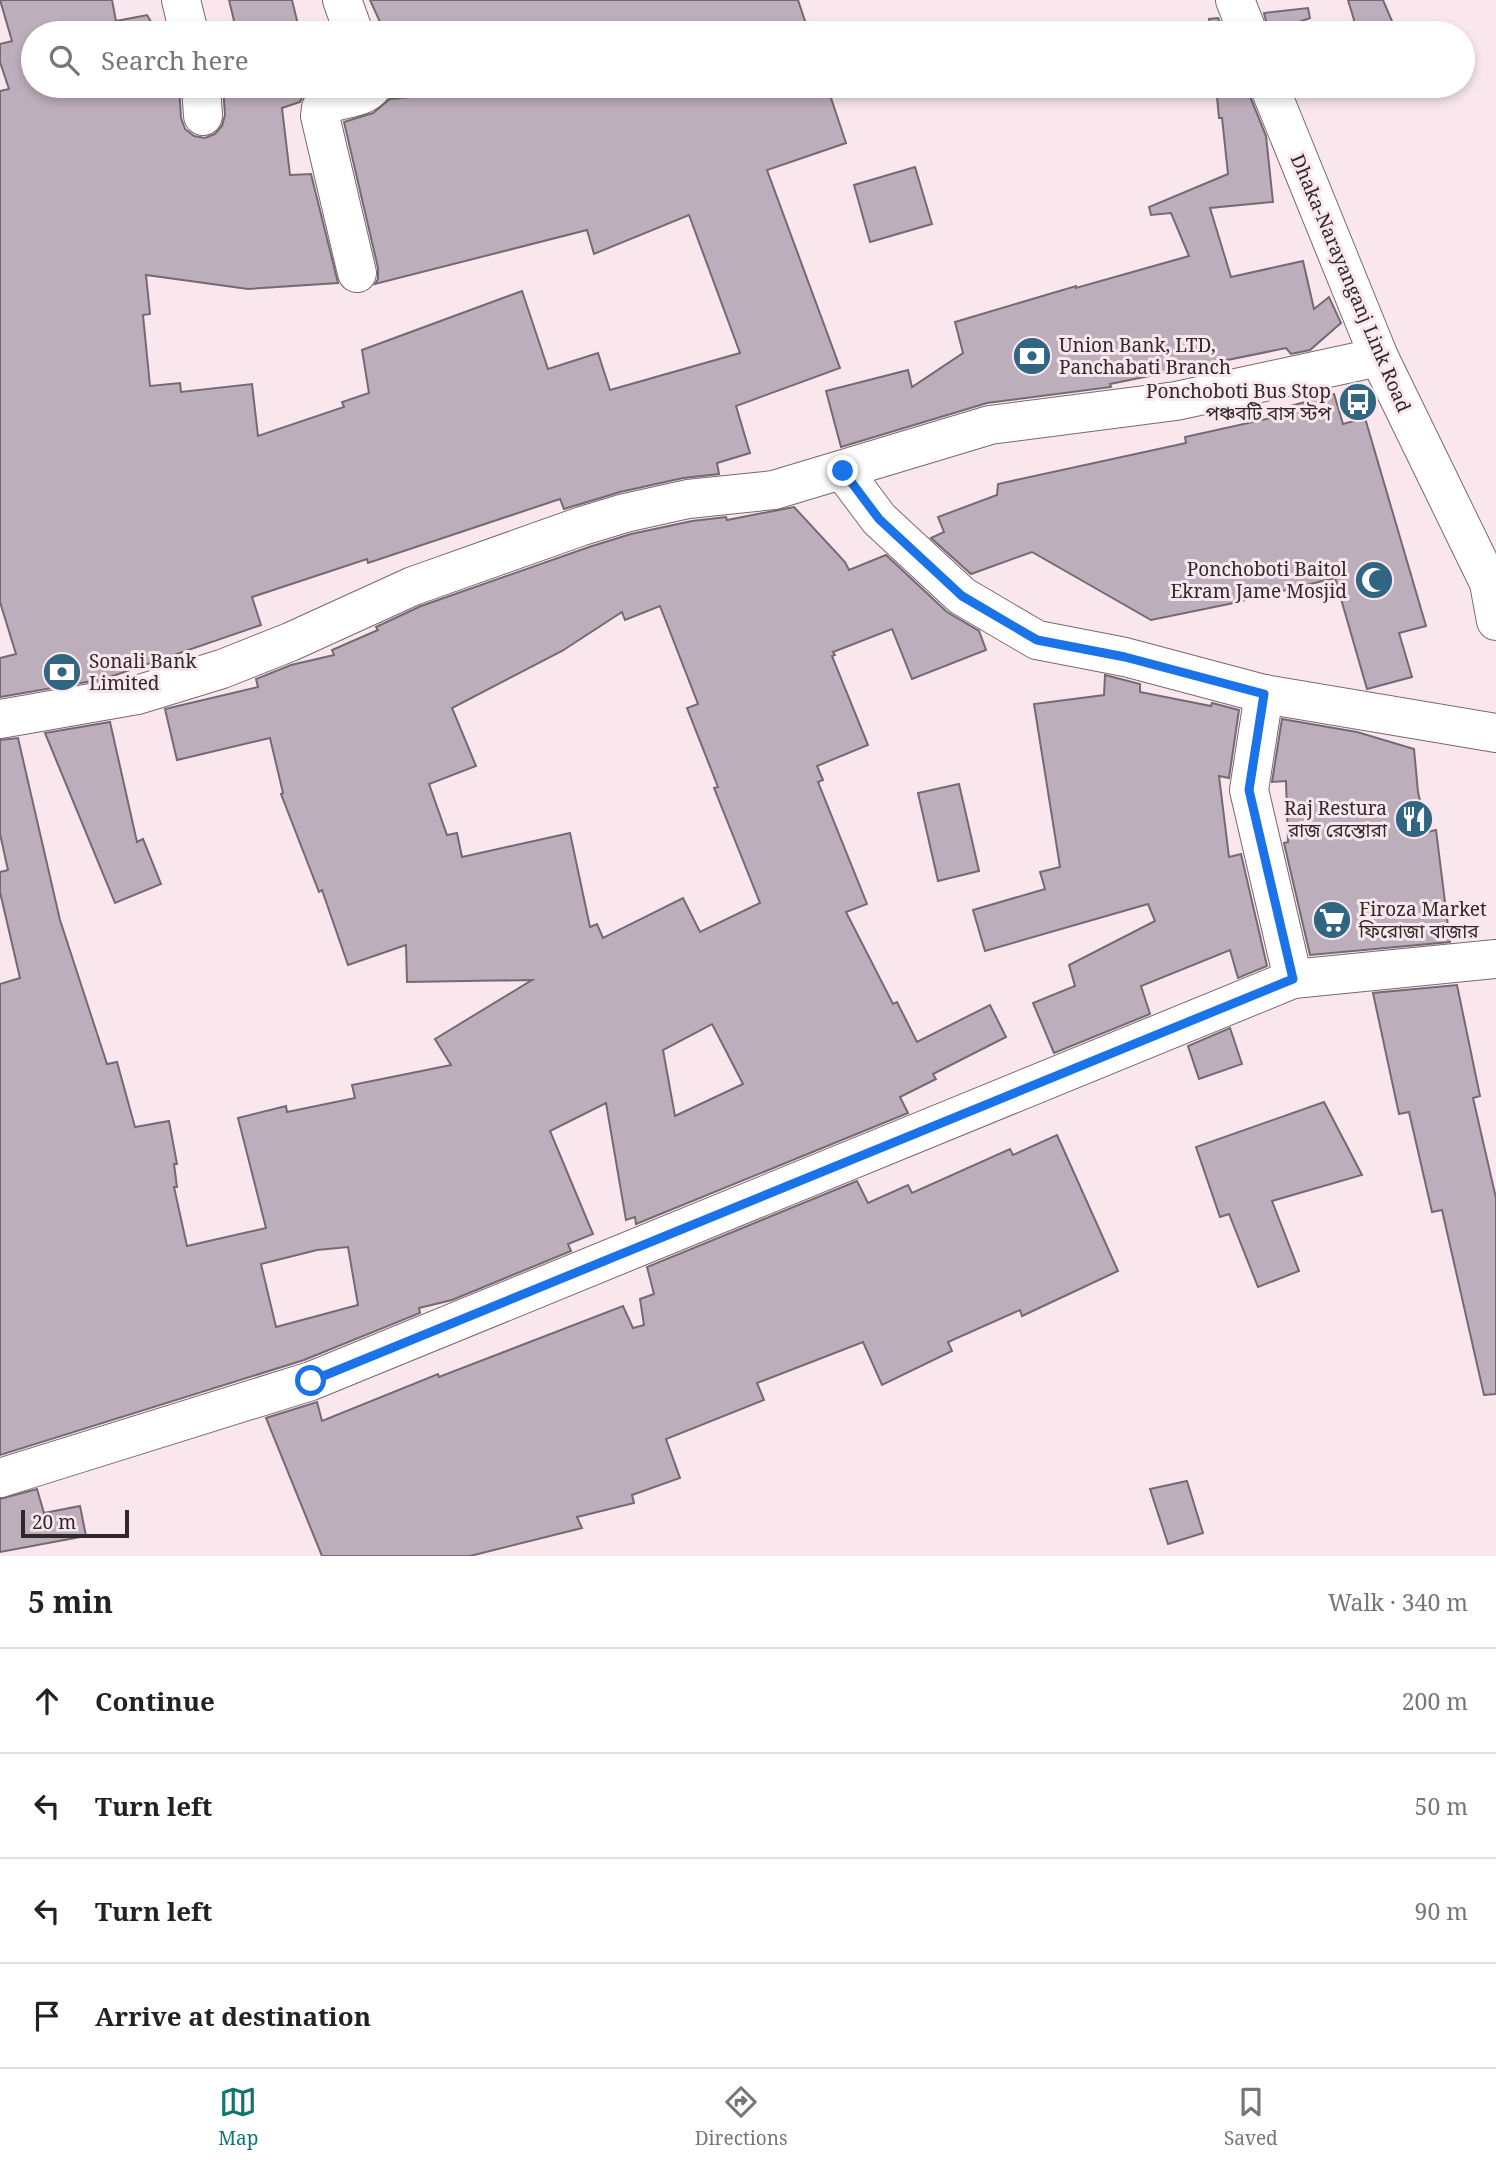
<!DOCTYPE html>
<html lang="en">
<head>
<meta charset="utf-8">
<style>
	body { margin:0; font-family:"Noto Serif","Noto Sans Bengali",serif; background:#f2f2f2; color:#222 }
	.scale { position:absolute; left:21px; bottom:18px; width:108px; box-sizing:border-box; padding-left:7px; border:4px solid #30292c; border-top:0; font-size:19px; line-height:24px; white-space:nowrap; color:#30292c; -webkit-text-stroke:5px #fae7ee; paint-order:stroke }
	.stop { position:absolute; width:21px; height:21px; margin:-16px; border:5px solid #1a73e8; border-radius:50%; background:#fff }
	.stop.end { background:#1a73e8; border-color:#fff; box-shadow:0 2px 7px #0008 }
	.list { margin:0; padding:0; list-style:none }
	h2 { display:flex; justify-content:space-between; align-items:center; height:91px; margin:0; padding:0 28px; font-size:30px }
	h2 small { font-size:23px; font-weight:400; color:#767676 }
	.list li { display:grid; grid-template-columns:46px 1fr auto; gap:21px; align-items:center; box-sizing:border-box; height:105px; padding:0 28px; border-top:2px solid #e0e0e0 }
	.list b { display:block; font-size:26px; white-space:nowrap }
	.list em { font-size:23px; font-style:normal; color:#767676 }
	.icon { flex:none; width:38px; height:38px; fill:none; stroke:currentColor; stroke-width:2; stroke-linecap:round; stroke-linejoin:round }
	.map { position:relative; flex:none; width:1496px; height:1556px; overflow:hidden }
	.search { position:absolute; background:#fff; box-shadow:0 4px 10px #0003; left:21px; right:21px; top:21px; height:77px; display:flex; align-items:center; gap:18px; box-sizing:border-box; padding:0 24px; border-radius:38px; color:#767676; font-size:26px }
	.sheet { height:511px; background:#fff }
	nav { display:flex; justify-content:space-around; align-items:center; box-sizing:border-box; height:98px; border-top:2px solid #e0e0e0; background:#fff; font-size:19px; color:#767676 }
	nav a { display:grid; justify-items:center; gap:4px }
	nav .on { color:#0f766e }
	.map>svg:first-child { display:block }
	.building { fill:#bcaeba; stroke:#756974; stroke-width:2; fill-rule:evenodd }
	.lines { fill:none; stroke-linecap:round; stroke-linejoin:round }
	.street-casing { stroke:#79686e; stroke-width:40 }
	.primary-casing { stroke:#79686e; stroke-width:40 }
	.highway-casing { stroke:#79686e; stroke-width:40 }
	.street { stroke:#fff; stroke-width:38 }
	.primary { stroke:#fff; stroke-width:38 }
	.highway { stroke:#fff; stroke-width:38 }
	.route { stroke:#1a73e8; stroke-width:9 }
	.labels { text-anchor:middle; stroke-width:6; stroke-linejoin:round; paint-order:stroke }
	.street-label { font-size:19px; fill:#30292c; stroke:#fae7ee }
	.poi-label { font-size:19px; fill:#30292c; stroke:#fae7ee; text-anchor:start }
</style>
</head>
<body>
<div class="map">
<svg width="1496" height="1556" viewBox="0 0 1496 1556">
	<rect width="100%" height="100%" fill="#fae7ee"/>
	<g class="building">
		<polygon points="0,0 112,0 116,21 147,15 158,33 33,33 33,86 179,86 181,118 185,129 194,136 205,138 215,134 222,126 225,115 223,86 313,86 303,95 300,102 282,108 290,175 311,174 338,283 248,289 146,275 150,314 143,315 150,386 180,383 181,392 252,384 258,436 344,407 342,402 369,393 362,350 522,291 548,369 598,353 610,390 740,353 689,215 594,254 587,230 375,284 378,279 378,268 344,122 373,113 390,99 412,97 407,86 827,86 846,143 767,170 840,368 736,406 750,453 717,463 719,474 683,478 620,492 564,509 560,499 368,563 367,559 252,597 261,625 104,679 0,697 0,658 16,654 0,602 0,91 9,89 0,62 0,44 12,41"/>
		<polygon points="229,0 292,0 300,33 237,33"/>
		<polygon points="370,0 798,0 809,33 385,33"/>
		<polygon points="1348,0 1383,0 1397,33 1358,33"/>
		<polygon points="1308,8 1310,18 1269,33 1264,13"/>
		<polygon points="1218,18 1225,33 1210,33 1209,19"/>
		<polygon points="1216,86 1248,86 1249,94 1266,136 1273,202 1210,208 1231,277 1303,261 1314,309 1329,297 1341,323 1310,350 1291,354 1286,348 1110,384 1111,387 987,403 841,447 826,391 908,370 912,387 963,353 955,322 1076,286 1076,288 1189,256 1171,213 1151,215 1149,207 1228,174 1222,118 1219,118"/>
		<polygon points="915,167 932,224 870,242 854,185"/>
		<polygon points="1334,394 1343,424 1365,418 1426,626 1399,633 1412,677 1367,689 1335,578 1229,604 1151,620 1032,552 971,574 931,538 944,532 938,517 997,495 998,484 1186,443 1185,437 1289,414 1287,407"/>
		<path d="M794,507L845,562L849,570L886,555L947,612L979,631L986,650L912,679L892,629L833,652L835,655L832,656L868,745L817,766L823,780L818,782L867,904L846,912L893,1004L897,1002L917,1042L990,1005L1006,1037L933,1074L936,1079L900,1097L908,1113L636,1224L635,1217L626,1220L606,1103L550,1131L593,1234L568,1244L571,1251L452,1300L419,1308L420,1313L304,1360L0,1455V984L20,978L0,892V872L8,870L0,834V740L18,738L60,920L107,1064L117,1062L135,1127L169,1121L177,1164H174L177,1187H174L187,1246L266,1228L238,1118L286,1106L287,1112L355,1098L352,1085L451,1065L435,1039L532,980L407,982L406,945L348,965L322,890L319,892L281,794L283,793L270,738L177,760L165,709L258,687L256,679L291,665L334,655L332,650L378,630L376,627L421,606L589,547L631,534L692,521L726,517L727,520ZM660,606L698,704L687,708L718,787L714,788L760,903L700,932L683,898L603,938L597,924L590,927L570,833L462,857L457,833L447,835L429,784L476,766L452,708L562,651L622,612L625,620ZM712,1024L743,1084L675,1116L663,1050ZM348,1247L358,1305L276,1327L261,1264L317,1250Z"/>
		<polygon points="1105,675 1140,684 1140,692 1211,706 1212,703 1239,710 1229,778 1219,776 1229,857 1241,854 1267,966 1238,978 1230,950 1141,986 1150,1014 1054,1053 1033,1003 1075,986 1069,965 1155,921 1148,904 985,951 973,910 1045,889 1040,872 1060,867 1034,704 1104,695"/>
		<polygon points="1282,719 1357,732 1414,749 1418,792 1427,832 1436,830 1450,942 1310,955 1284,843 1288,842 1286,781 1272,782"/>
		<polygon points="110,722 137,842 143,839 161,884 115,903 45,733"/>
		<polygon points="959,784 979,871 938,881 918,793"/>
		<polygon points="1457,985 1480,1096 1473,1098 1496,1198 1496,1394 1484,1395 1442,1210 1432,1212 1409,1112 1399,1114 1373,993"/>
		<polygon points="1230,1028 1242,1064 1199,1079 1188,1046"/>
		<polygon points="1324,1102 1362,1175 1272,1201 1299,1271 1258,1287 1229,1214 1220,1217 1196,1147"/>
		<polygon points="1057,1135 1118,1271 1022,1316 1020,1310 948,1342 952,1351 882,1385 863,1342 757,1383 764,1400 666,1439 680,1478 632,1495 634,1503 577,1517 582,1528 470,1556 322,1556 266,1418 317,1402 322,1421 438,1374 439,1377 623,1306 633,1328 644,1325 640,1299 654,1294 647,1267 857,1181 868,1203 908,1185 912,1193 1010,1149 1013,1155"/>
		<polygon points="1187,1481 1203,1533 1168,1544 1150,1489"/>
		<polygon points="37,1489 44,1513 80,1506 86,1536 0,1552 0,1499"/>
	</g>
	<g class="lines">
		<g class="street-casing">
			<g id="street">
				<polyline points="181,0 189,33"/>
				<polyline points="342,0 354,33"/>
				<polyline points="201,86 203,116"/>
				<path d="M357,273L320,116L321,108C336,97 362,101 373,86"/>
				<polyline points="843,471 879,519 962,596 1037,640 1125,657 1264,694 1496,733"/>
				<polyline points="1264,694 1249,790 1293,979"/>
				<polyline points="0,719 137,695 222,669 290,642 413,586 582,526 625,513 688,499 774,490 990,425 1176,401 1379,357"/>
				<polyline points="0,1478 311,1381 1293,979 1496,959"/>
			</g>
		</g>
		<g class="primary-casing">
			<polyline id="primary" points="1489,583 1496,621"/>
		</g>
		<g class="highway-casing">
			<g id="highway">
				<polyline points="1235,0 1248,33"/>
				<polyline points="1269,86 1379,357 1489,583 1496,587"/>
			</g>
		</g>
		<use href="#street" class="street"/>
		<use href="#primary" class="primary"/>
		<use href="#highway" class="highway"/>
	</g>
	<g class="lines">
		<polyline class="route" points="311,1381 1293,979 1249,790 1264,694 1125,657 1037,640 962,596 879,519 843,471"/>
	</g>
	<defs>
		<g id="bank-disc" transform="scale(2.0125)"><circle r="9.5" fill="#316682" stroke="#fae7ee"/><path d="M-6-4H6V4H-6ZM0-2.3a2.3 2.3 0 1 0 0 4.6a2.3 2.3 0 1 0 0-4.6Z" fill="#fff"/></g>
		<g id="bus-disc" transform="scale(2.0125)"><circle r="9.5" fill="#316682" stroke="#fae7ee"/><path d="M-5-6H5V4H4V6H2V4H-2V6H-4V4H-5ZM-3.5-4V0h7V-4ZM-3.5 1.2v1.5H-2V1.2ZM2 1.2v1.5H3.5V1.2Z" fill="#fff"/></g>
		<g id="mosque-disc" transform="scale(2.0125)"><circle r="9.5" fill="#316682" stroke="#fae7ee"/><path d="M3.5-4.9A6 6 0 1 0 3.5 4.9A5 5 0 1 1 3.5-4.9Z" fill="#fff"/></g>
		<g id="restaurant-disc" transform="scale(2.0125)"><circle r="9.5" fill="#316682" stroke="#fae7ee"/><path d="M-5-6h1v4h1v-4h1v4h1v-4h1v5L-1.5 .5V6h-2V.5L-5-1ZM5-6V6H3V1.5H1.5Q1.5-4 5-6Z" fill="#fff"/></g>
		<g id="supermarket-disc" transform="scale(2.0125)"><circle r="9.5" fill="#316682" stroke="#fae7ee"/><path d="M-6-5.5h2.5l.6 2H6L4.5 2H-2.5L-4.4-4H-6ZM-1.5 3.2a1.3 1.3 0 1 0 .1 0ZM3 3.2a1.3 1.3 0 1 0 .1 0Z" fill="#fff"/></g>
	</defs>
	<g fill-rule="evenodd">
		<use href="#bank-disc" x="1032" y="356"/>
		<use href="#bus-disc" x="1358" y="402"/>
		<use href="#mosque-disc" x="1374" y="580"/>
		<use href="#bank-disc" x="62" y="672"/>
		<use href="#restaurant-disc" x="1414" y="819"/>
		<use href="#supermarket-disc" x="1332" y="920"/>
	</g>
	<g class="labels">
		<g class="street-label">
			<text transform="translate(1351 283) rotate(67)" y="7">Dhaka-Narayanganj Link Road</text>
		</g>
		<g class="poi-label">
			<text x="1059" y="352">Union Bank, LTD,<tspan x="1059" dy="22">Panchabati Branch</tspan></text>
			<text x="1331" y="398" text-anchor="end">Ponchoboti Bus Stop<tspan x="1331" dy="22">পঞ্চবটি বাস স্টপ</tspan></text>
			<text x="1347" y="576" text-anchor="end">Ponchoboti Baitol<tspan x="1347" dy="22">Ekram Jame Mosjid</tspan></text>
			<text x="89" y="668">Sonali Bank<tspan x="89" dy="22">Limited</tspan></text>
			<text x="1387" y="815" text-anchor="end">Raj Restura<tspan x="1387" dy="22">রাজ রেস্তোরা</tspan></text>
			<text x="1359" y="916">Firoza Market<tspan x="1359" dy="22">ফিরোজা বাজার</tspan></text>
		</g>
	</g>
</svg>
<div class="scale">20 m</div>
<div class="stop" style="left:311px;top:1381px"></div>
<div class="stop end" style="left:843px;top:471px"></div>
<div class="search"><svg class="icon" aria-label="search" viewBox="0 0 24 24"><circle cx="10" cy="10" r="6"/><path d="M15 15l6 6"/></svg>Search here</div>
</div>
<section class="sheet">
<h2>5 min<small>Walk · 340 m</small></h2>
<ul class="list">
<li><svg class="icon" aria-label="ahead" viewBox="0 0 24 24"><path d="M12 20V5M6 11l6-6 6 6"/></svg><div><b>Continue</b></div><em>200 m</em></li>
<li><svg class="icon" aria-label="left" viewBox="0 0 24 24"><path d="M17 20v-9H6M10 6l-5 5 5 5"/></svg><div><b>Turn left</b></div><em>50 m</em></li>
<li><svg class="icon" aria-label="left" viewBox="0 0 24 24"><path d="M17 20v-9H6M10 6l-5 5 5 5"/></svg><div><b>Turn left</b></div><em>90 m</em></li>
<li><svg class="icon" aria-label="arrive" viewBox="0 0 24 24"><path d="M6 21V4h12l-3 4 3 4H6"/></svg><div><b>Arrive at destination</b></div></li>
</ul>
</section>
<nav>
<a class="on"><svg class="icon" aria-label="map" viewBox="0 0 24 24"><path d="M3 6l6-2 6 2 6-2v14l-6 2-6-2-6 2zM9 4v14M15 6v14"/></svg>Map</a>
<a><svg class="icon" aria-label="directions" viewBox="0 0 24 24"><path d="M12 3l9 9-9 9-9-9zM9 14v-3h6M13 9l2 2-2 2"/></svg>Directions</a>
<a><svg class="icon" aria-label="saved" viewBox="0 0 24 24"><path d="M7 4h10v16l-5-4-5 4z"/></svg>Saved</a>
</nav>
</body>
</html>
